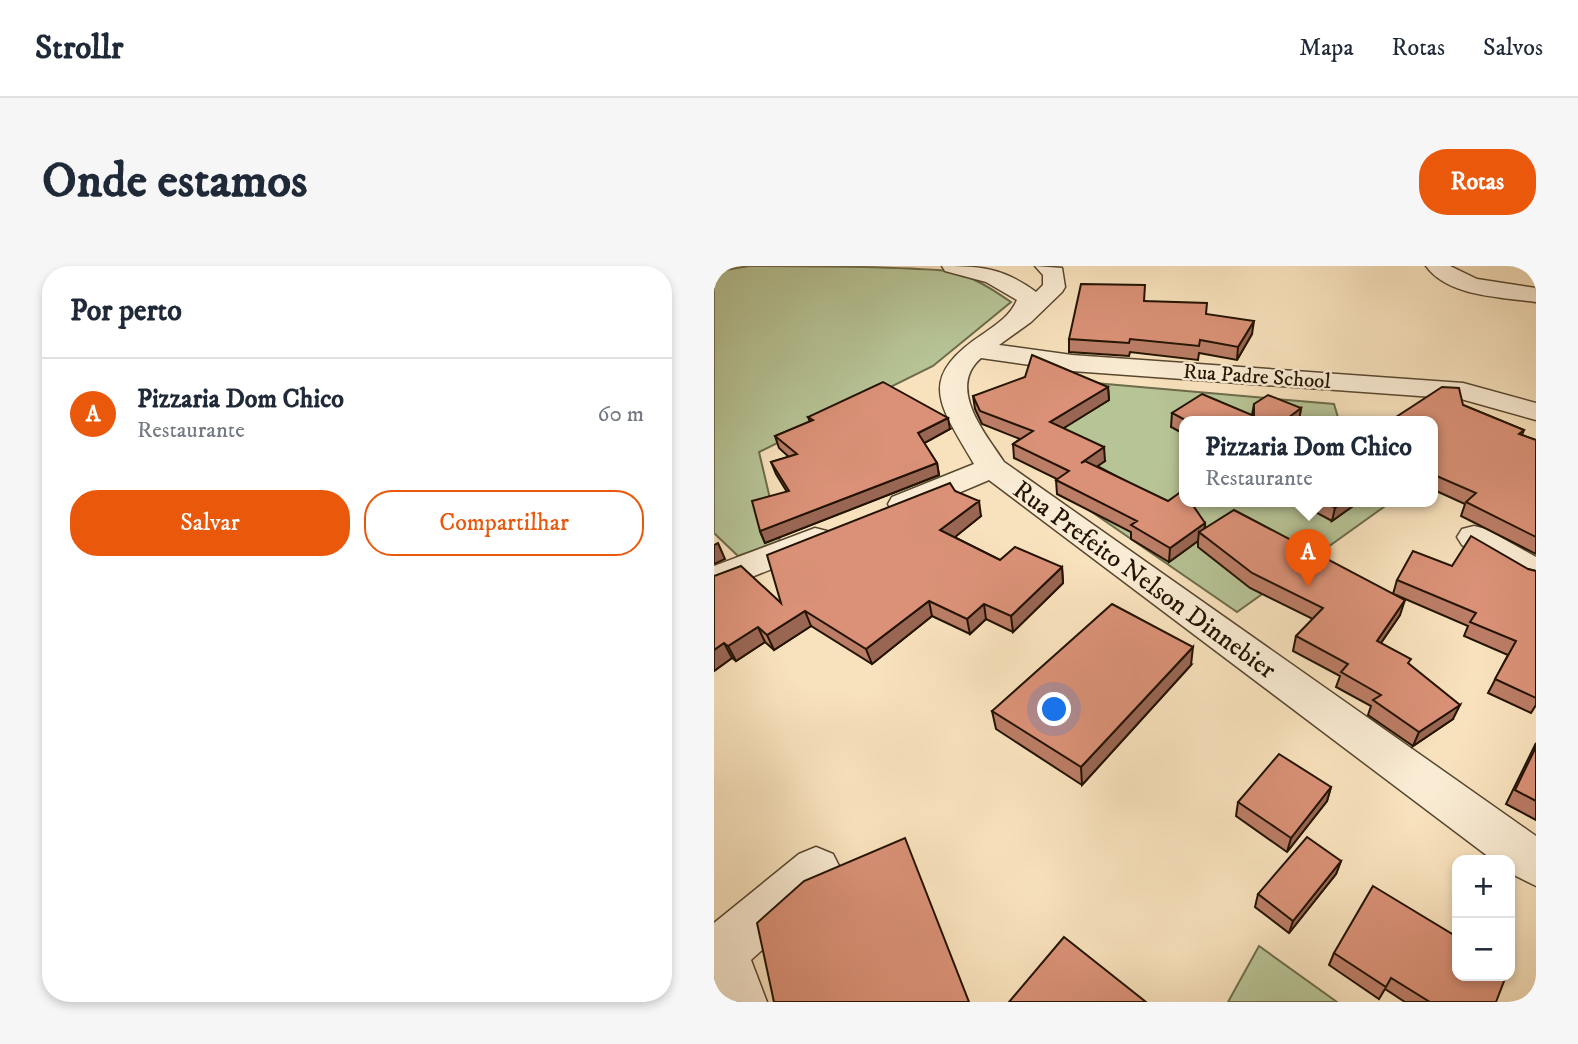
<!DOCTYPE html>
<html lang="pt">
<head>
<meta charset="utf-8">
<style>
	body { margin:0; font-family:"IM FELL DW Pica",serif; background:#f6f6f7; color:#1f2937 }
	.controls { position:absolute; right:21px; bottom:21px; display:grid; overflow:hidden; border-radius:14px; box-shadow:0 4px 10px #0003 }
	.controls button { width:63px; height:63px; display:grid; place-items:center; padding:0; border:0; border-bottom:2px solid #e0e1e3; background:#fff; color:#1f2937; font:35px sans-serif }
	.you { position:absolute; left:341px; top:444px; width:24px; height:24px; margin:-18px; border:5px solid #fff; border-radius:50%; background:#1a73e8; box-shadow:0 0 0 10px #1a73e833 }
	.badge { display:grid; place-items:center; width:46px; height:46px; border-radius:50%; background:#ea580c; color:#fff; font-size:23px; font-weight:700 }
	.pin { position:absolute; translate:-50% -58px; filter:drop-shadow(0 2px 4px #0008) }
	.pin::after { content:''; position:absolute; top:37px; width:24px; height:21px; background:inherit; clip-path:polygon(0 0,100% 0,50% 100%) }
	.popup { position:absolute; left:465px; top:150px; width:259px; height:91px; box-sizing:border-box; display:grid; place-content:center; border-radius:14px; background:#fff; filter:drop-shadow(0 2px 5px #0005); font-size:23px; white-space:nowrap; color:#747a83 }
	.popup b { font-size:26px; color:#1f2937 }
	.popup::after { content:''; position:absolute; left:50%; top:100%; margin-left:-14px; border:14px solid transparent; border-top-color:#fff }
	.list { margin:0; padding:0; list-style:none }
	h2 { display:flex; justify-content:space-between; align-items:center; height:91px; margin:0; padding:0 28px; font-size:30px }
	h2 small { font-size:23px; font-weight:400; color:#747a83 }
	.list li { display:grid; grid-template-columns:46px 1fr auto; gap:21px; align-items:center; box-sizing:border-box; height:112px; padding:0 28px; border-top:2px solid #e0e1e3 }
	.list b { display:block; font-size:26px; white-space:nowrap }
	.list p { margin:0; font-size:23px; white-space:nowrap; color:#747a83 }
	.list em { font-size:23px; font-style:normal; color:#747a83 }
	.actions { display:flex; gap:14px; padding:21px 28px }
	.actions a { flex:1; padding:16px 0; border:2px solid #ea580c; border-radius:28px; text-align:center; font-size:24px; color:#ea580c }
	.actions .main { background:#ea580c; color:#fff }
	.map { position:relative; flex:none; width:822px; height:736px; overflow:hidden; border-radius:28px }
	header { display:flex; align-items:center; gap:42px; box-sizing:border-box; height:98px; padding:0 35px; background:#fff; border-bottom:2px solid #e0e1e3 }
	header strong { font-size:33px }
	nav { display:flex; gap:38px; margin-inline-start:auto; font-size:24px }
	.intro { display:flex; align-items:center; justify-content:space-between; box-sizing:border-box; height:168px; padding:0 42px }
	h1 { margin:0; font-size:49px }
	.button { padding:18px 32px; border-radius:28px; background:#ea580c; color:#fff; font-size:24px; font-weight:700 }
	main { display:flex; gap:42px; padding:0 42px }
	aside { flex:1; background:#fff; border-radius:28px; box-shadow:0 4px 10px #0003 }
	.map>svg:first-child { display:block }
	.green { fill:#b7c496; stroke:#6d6c4b; stroke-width:2 }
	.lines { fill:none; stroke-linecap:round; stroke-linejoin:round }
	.minor-casing { stroke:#58472f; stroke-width:3 }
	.minor { fill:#faecd4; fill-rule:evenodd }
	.wall { fill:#bb7d66; stroke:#231300; stroke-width:2 }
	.shaded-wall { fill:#996653; stroke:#231300; stroke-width:2 }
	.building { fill:#da9177; stroke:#231300; stroke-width:2 }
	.labels { text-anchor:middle; stroke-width:5; stroke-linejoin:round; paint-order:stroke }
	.far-street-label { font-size:21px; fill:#231300; stroke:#faecd4 }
	.street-label { font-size:26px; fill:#231300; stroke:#faecd4 }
</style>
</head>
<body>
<header>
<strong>Strollr</strong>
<nav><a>Mapa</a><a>Rotas</a><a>Salvos</a></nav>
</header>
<div class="intro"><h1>Onde estamos</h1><a class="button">Rotas</a></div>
<main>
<aside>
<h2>Por perto<small></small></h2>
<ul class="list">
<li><span class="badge">A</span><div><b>Pizzaria Dom Chico</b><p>Restaurante</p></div><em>60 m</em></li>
</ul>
<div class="actions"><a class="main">Salvar</a><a>Compartilhar</a></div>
</aside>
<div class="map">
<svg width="822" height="736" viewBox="0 0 822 736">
	<rect width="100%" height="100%" fill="#f8e2bd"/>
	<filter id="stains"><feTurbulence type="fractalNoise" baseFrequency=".00286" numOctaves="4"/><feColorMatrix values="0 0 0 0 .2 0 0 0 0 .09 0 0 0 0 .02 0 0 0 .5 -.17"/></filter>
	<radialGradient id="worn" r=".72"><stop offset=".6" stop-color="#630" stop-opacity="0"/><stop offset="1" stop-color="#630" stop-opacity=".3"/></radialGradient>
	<g class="green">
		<path d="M35,0C94,0 179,0 235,5C258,10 278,23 297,36L219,100L45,186L66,275L24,290L0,267V6Z"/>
		<polygon points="335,113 620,138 625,155 470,155 470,235 672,235 674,238 523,346 375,244 373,208 390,194 342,171"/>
		<polygon points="545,680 623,736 514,736"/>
	</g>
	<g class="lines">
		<g class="minor-casing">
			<g id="minor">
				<path d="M228,0C266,0 290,2 322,26L329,19V9L321,0L348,2L351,21L348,26L317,56L285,79L358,89L749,117L822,137V154L747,133L358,105L267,92C232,122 272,168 290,196L822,570V620L796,607V594H779L275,214L202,245L190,248L178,245L174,238L178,231L260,198C226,139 201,113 269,68C283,58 296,50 303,34L272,16L231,5Z"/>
				<path d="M712,0H736L763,13L822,22V36C788,31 734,31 712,0Z"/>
				<polygon points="760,260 772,263 822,291 822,318 809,314 748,279 743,271 748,263"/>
				<polygon points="101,262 113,265 118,273 113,281 0,326 0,300"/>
				<polygon points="102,581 119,588 127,604 119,620 37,694 53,736 0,736 0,657 85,588"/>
			</g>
		</g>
		<use href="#minor" class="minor"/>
	</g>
	<g class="wall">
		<polygon points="431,35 492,48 538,68 523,94 485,87 484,94 416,86 415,90 355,86 355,73"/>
		<polygon points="394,121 395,134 349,162 391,195 383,200 491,257 491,263 679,328 683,314 738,300 814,303 822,305 822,439 817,447 774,427 794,389 750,370 754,360 682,329 686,349 667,377 695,398 739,453 699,480 654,449 657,440 622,421 626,410 579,385 582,370 599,353 536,322 484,281 484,275 455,296 417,273 417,266 343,228 342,214 343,213 300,192 299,178 306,173 268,158 261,143 259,130"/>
		<polygon points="540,138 587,142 585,155 470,155 470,168 457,161 458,147 538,149"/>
		<polygon points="749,139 810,164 808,169 822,174 822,288 747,250 751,238 718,223 718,155"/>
		<polygon points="94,151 236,163 210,177 223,197 225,209 51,277 46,265 73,226 62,208 57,196 75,191 65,182 61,170 96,156"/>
		<polygon points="241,225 267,250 240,271 286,294 348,301 349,317 299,366 272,353 256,368 218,350 158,398 97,360 60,384 51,376 22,395 18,392 0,405 0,310 67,337"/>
		<polygon points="581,235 646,235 618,255"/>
		<polygon points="477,399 368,519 282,463 278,445"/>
		<polygon points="822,477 822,554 792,538"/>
		<polygon points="617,521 613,535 573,586 522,550 524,536"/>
		<polygon points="627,595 622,608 575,667 541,641 544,628"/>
		<polygon points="743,661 782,736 691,736 671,723 665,733 615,699 620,687 738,668"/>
	</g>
	<g class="shaded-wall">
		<polygon points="540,55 538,68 523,94 524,81"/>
		<polygon points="394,121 395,134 337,170 336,156"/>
		<polygon points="587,142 585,155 570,155"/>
		<polygon points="234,152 236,163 207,179 204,167"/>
		<polygon points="390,181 391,195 368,211 367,197"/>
		<polygon points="223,197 225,209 51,277 46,265"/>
		<polygon points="265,235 267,250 230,280 226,264"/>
		<polygon points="630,235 646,235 618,255 621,242"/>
		<polygon points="491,257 490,270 485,266 484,275 455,296 456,282"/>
		<polygon points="4,277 11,293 0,298 0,279"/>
		<polygon points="348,301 349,317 299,366 297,350"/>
		<polygon points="691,334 686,349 658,390 663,375"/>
		<polygon points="215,335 218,350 158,398 152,383"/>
		<polygon points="270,338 272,353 256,368 253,353"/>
		<polygon points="91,345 97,360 60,384 53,369"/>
		<polygon points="44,361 51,376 22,395 14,380"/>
		<polygon points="10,377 18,392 0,405 0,384"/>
		<polygon points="479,381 477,399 368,519 367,501"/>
		<polygon points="746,439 739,453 699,480 705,466"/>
		<polygon points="617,521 613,535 573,586 577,572"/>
		<polygon points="627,595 622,608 575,667 579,655"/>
	</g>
	<g class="building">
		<polygon points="367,18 431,19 430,35 493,37 492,48 540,55 524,81 486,74 485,80 416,73 415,77 355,73"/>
		<polygon points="318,89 394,121 336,156 390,181 367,197 371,195 454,235 468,225 470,227 470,235 476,235 491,257 456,282 417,259 423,255 342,214 355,205 299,178 319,165 266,145 259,130 311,111"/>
		<polygon points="169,116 234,152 204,167 223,197 46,265 38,235 75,225 57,196 83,188 61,170 99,154 94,151"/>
		<polygon points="728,121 745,122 749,139 810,164 805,168 822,174 822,271 752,236 762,227 718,208 718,155 676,155"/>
		<polygon points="488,128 540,150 540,138 554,129 587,142 570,155 473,155 458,147"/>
		<polygon points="236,217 241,225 265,235 226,264 286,294 301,281 348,301 297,350 270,338 253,353 215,335 152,383 91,345 53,369 44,361 14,380 10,377 0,384 0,310 27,300 67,337 53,289"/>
		<polygon points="609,235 630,235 621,242"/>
		<polygon points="520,244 691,334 663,375 697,393 694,397 746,439 705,466 659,434 667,429 627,406 634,398 582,370 609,342 538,307 485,266"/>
		<polygon points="757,270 814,303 822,305 822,432 781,413 802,375 756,356 762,347 683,314 699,285 738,300"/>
		<polygon points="398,338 479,381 367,501 278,445"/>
		<polygon points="822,481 822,535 801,524"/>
		<polygon points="565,488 617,521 577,572 524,536"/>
		<polygon points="593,571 627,595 579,655 544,628"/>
		<polygon points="191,572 255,736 60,736 43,657 90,615"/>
		<polygon points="659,620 740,669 743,662 743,710 792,710 782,736 716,736 677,712 672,721 620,687"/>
		<polygon points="350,671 432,736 295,736"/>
		<polygon points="796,688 800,691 796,701"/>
	</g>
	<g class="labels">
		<g class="far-street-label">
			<text transform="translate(543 110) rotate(4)" y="7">Rua Padre School</text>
		</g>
		<g class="street-label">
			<text transform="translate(431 313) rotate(36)" y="9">Rua Prefeito Nelson Dinnebier</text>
		</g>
	</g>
	<rect width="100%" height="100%" filter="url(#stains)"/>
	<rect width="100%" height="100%" fill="url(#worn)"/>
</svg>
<div class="controls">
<button>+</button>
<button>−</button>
</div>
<div class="you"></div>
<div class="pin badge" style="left:594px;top:321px">A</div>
<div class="popup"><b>Pizzaria Dom Chico</b>Restaurante</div>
</div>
</main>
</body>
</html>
